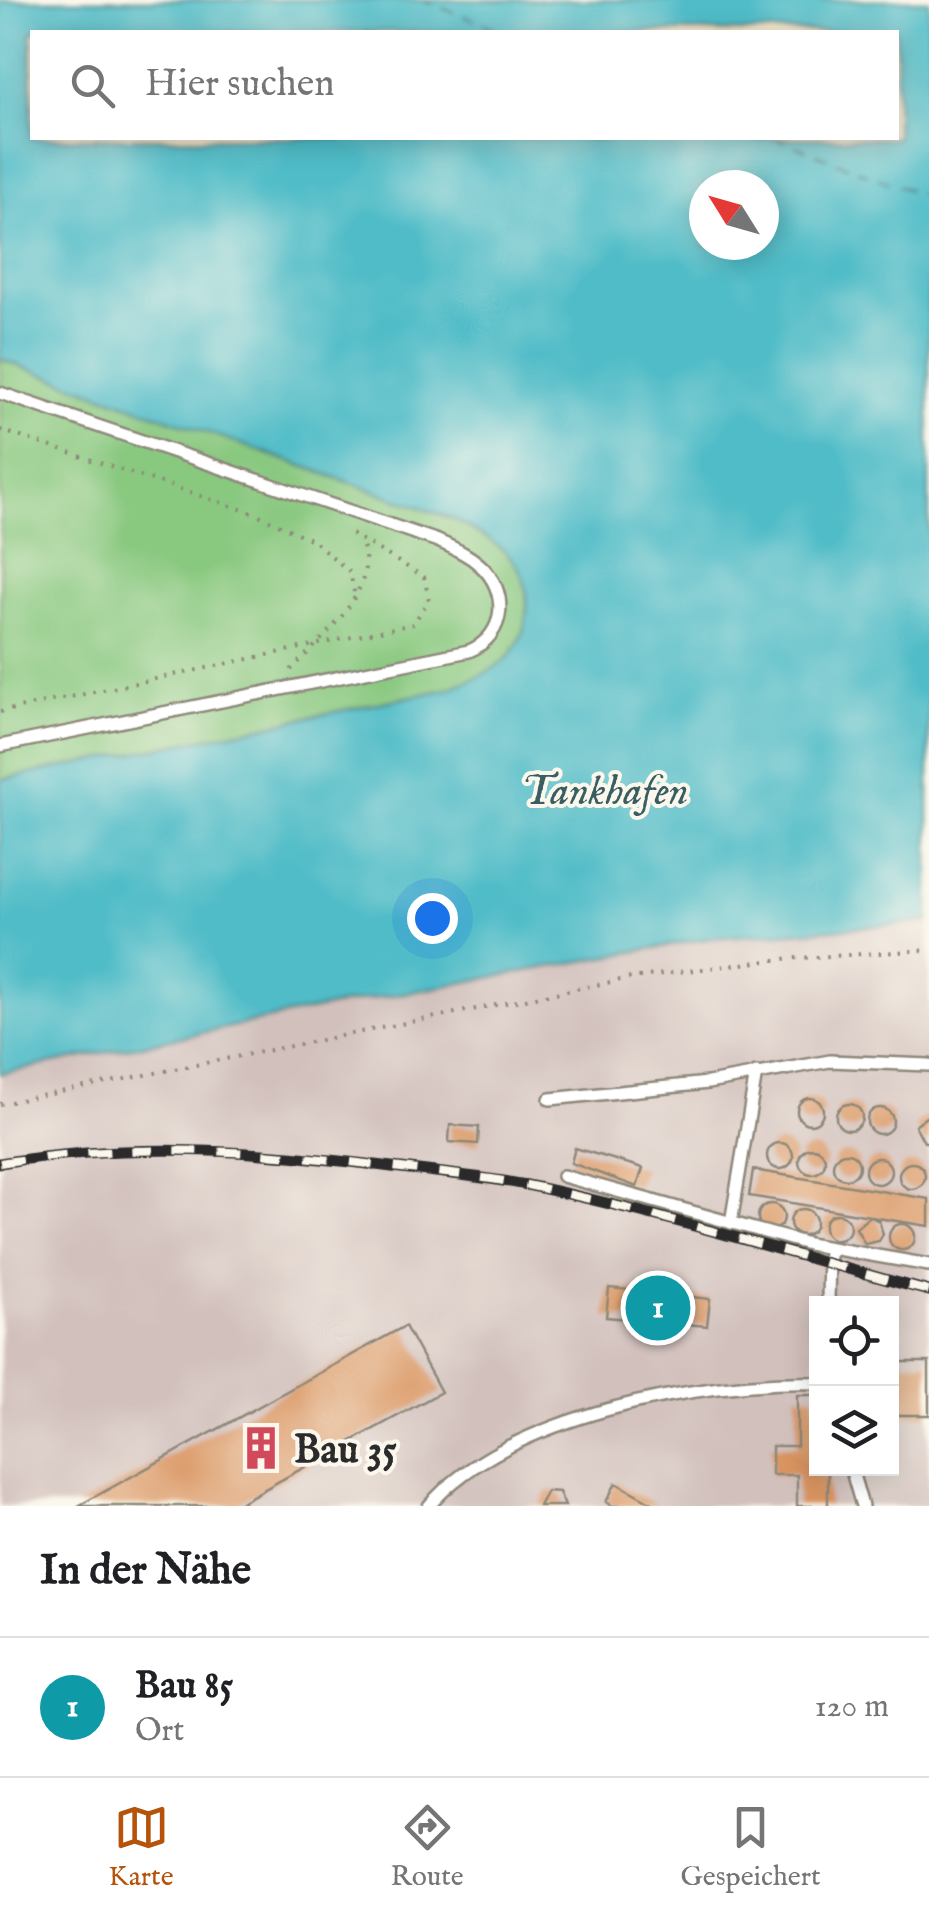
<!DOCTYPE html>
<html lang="de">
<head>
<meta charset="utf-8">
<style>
	body { margin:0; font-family:"IM FELL English",serif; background:#f6f6f6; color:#202124 }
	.controls { position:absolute; right:30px; bottom:30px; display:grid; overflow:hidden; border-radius:0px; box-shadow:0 5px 25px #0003 }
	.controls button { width:90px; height:90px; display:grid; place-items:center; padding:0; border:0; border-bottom:2px solid #e0e0e0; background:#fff; color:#202124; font:50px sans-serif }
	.compass { position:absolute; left:689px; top:170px; width:90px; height:90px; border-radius:50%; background:#fff; box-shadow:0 5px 25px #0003; rotate:307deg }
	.you { position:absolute; left:432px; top:918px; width:35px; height:35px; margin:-25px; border:8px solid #fff; border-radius:50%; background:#1a73e8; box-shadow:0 0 0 15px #1a73e833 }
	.badge { display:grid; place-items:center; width:65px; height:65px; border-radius:50%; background:#b45309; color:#fff; font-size:32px; font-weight:700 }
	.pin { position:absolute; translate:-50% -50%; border:5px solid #fff; box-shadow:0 2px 10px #0006 }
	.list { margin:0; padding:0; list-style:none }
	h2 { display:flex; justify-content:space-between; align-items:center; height:130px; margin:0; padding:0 40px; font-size:42px }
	h2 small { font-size:32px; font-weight:400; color:#757577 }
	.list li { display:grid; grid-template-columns:65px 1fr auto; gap:30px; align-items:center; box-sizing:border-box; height:140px; padding:0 40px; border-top:2px solid #e0e0e0 }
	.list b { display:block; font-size:38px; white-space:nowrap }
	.list p { margin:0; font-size:32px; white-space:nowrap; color:#757577 }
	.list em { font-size:32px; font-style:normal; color:#757577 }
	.icon { flex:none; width:55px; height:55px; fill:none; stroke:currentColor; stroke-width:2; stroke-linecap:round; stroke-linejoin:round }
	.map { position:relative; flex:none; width:929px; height:1506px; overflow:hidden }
	.search { position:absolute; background:#fff; box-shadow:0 5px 25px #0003; left:30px; right:30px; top:30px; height:110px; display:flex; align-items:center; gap:25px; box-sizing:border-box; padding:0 35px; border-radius:0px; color:#757577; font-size:38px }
	.sheet { height:270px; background:#fff }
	nav { display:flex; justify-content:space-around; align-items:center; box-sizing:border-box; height:140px; border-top:2px solid #e0e0e0; background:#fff; font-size:28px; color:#757577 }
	nav a { display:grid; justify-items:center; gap:5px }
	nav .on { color:#b45309 }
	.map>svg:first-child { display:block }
	.industrial { fill:#d1c0bc; fill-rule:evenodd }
	.green { fill:#88c87f; stroke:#5a7a55; stroke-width:2.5 }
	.water { fill:#4fbcc7; stroke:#3d7479; stroke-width:2.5; fill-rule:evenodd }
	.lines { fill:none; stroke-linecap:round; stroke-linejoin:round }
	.ferry { stroke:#385e62; stroke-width:2.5; stroke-dasharray:12 10; stroke-linecap:butt }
	.building { fill:#d99460 }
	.service-casing { stroke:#8e887a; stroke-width:16 }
	.path { stroke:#8e887a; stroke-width:4; stroke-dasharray:2.5 8; stroke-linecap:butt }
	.service { stroke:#fff; stroke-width:11 }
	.rail-casing { stroke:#2b2b2b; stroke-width:11 }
	.rail { stroke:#fbf7ec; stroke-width:8; stroke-dasharray:22; stroke-linecap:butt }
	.labels { text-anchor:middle; stroke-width:8; stroke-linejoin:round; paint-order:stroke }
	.poi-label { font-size:40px; font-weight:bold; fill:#2b2b2b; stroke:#fbf7ec; text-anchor:start }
	.water-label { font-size:42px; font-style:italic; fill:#385e62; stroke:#fbf7ec }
</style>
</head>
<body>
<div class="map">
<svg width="929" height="1506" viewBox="0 0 929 1506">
	<rect width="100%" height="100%" fill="#fbf7ec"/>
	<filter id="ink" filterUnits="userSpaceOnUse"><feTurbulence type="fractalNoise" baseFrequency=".01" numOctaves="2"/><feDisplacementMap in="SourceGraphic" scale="20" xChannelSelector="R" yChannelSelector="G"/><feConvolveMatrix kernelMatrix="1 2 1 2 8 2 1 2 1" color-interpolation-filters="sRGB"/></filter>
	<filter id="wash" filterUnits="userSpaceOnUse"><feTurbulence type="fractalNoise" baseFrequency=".0048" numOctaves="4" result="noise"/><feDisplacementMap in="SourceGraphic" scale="40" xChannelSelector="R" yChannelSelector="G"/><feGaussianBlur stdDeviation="2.25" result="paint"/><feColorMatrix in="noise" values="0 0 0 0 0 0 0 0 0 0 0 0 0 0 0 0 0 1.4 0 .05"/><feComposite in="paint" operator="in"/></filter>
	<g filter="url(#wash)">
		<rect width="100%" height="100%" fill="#f2e5c9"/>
		<path class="industrial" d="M885,922H929V1506H0V1074L343,1004L711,938ZM816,1304H892V1468H816Z"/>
		<path class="green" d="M0,359L453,519C473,531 497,541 512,559C534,585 531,629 510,655C495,672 468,681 448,689L0,780Z"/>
		<path class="water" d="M0,0H929V922L711,938L343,1004L0,1074V780L448,689C468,681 495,672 510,655C531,629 534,585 512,559C497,541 473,531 453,519L0,359ZM32,32H896V138H32ZM704,185H764V245H704Z"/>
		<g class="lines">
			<g class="ferry">
				<polyline points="422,0 505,32"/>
				<polyline points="775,138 929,198"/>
			</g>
		</g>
		<g id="blocks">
			<g class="building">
				<circle cx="810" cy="1111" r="13"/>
				<circle cx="849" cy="1117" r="13"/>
				<circle cx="880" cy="1121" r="13"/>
				<polygon points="929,1115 929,1142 924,1142 915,1125"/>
				<polygon points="450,1125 479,1127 478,1144 449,1142"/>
				<circle cx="780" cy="1156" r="13"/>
				<circle cx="812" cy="1161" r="13"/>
				<polygon points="575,1148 643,1168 637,1187 571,1163"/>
				<circle cx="846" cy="1166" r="13"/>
				<circle cx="878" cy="1171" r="13"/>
				<circle cx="912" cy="1176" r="13"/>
				<polygon points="753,1170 929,1199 929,1226 871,1217 879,1221 883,1234 879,1241 865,1244 856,1228 870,1216 749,1196"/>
				<circle cx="771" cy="1217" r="13"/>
				<circle cx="803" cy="1222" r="13"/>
				<circle cx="837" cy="1227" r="13"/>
				<circle cx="902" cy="1237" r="13"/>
				<polygon points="651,1285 676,1288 675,1295 710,1299 707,1326 606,1317 609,1288 651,1292"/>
				<polygon points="405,1326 441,1392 234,1506 78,1506"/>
				<rect x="892" y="1362" width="37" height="53"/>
				<polygon points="797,1395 815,1395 816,1468 828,1468 828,1506 797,1506 797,1475 772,1475 772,1446 797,1446"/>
				<polygon points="616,1483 658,1506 613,1506 606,1502"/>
				<polygon points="547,1491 559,1492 565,1506 539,1506"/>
			</g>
		</g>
	</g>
	<g filter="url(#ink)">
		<use href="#blocks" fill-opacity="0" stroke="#8e887a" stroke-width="2.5"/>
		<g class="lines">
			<g class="service-casing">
				<g id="service">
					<path d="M0,393L438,541C453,548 468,554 480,565C509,591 507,635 469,651L0,746"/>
					<polyline points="550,1099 708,1083 830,1061 929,1065"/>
					<polyline points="563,1176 808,1244 929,1265"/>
					<polyline points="731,1223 756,1073"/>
					<polyline points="828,1304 829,1248"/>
					<polyline points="851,1468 862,1506"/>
					<path d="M429,1506C506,1415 702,1380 816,1383"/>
				</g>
			</g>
			<g class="path">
				<polyline points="0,430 259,515 314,541 350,572 355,596"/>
				<path d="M291,670C321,638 382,590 361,541"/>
				<polyline points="0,712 413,624 429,600 424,577 347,531"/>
				<polyline points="0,1104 631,978 782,959 929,950"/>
			</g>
			<use href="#service" class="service"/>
			<g class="rail-casing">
				<path id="rail" d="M0,1163C129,1142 255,1150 384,1166C432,1172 480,1176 527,1185C662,1213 795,1256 929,1291"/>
			</g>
			<use href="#rail" class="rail"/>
		</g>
	</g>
	<defs>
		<g id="building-bare" transform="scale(3.45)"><path d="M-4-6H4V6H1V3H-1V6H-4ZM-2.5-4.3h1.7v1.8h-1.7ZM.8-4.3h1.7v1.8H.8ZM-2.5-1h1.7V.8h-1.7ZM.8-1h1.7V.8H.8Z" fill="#d1495b" stroke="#fbf7ec" stroke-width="2.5" paint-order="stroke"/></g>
	</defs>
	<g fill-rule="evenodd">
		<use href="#building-bare" x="261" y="1448"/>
	</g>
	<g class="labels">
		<g class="poi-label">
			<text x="294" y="1462">Bau 35</text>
		</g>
		<g class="water-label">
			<text x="605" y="804">Tankhafen</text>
		</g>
	</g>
</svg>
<div class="controls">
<button><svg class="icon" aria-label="locate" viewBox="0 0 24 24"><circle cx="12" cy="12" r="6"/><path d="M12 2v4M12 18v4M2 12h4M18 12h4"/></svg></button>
<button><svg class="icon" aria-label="layers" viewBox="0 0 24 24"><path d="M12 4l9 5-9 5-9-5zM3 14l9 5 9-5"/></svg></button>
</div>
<svg class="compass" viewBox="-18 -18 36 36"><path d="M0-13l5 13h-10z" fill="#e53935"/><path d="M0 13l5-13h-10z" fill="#757577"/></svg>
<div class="you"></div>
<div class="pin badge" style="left:658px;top:1308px;background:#0f9aa8">1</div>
<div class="search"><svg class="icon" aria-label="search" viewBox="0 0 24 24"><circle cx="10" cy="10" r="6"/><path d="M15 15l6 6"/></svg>Hier suchen</div>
</div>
<section class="sheet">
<h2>In der Nähe<small></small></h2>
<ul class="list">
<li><span class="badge" style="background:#0f9aa8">1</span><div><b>Bau 85</b><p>Ort</p></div><em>120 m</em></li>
</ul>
</section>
<nav>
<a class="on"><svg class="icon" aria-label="map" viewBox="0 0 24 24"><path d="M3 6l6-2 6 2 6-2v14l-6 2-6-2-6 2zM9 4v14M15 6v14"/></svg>Karte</a>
<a><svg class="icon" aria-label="directions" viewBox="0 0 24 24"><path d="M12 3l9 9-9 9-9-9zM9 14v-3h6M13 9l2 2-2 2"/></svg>Route</a>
<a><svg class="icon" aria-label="saved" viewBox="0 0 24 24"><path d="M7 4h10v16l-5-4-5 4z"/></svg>Gespeichert</a>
</nav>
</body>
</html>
